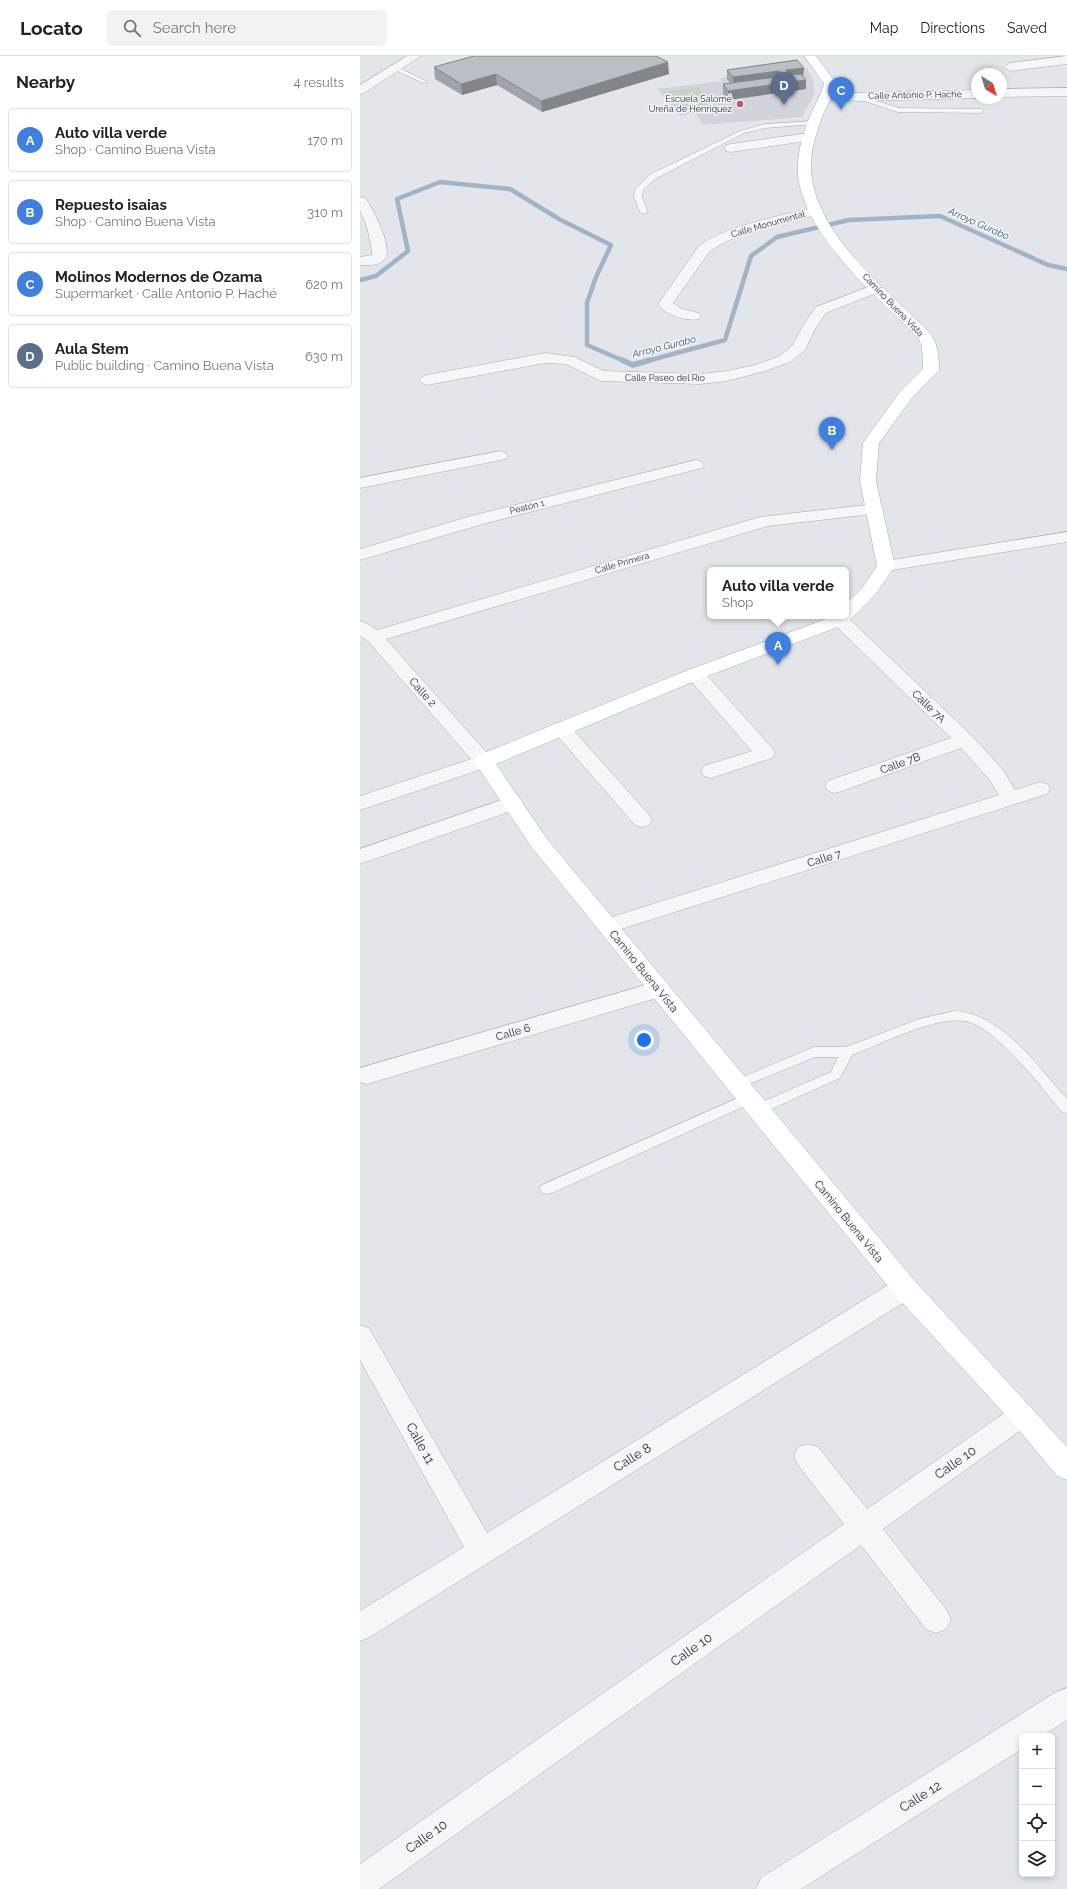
<!DOCTYPE html>
<html lang="en">
<head>
<meta charset="utf-8">
<style>
	body { margin:0; font-family:Raleway,sans-serif; background:#f2f2f2; color:#222 }
	.controls { position:absolute; right:12px; bottom:12px; display:grid; overflow:hidden; border-radius:6px; box-shadow:0 2px 6px #0003 }
	.controls button { width:36px; height:36px; display:grid; place-items:center; padding:0; border:0; border-bottom:1px solid #e0e0e0; background:#fff; color:#222; font:20px sans-serif }
	.compass { position:absolute; left:611px; top:12px; width:36px; height:36px; border-radius:50%; background:#fff; box-shadow:0 2px 6px #0003; rotate:142deg }
	.you { position:absolute; left:284px; top:984px; width:14px; height:14px; margin:-10px; border:3px solid #fff; border-radius:50%; background:#1a73e8; box-shadow:0 0 0 6px #1a73e833 }
	.badge { display:grid; place-items:center; width:26px; height:26px; border-radius:50%; background:#2563eb; color:#fff; font-size:13px; font-weight:700 }
	.pin { position:absolute; translate:-50% -33px; filter:drop-shadow(0 1px 2px #0008) }
	.pin::after { content:''; position:absolute; top:21px; width:14px; height:12px; background:inherit; clip-path:polygon(0 0,100% 0,50% 100%) }
	.popup { position:absolute; left:347px; top:511px; width:142px; height:52px; box-sizing:border-box; display:grid; place-content:center; border-radius:6px; background:#fff; filter:drop-shadow(0 1px 3px #0005); font-size:13px; white-space:nowrap; color:#767676 }
	.popup b { font-size:15px; color:#222 }
	.popup::after { content:''; position:absolute; left:50%; top:100%; margin-left:-8px; border:8px solid transparent; border-top-color:#fff }
	.list { margin:0; padding:0; list-style:none }
	h2 { display:flex; justify-content:space-between; align-items:center; height:52px; margin:0; padding:0 16px; font-size:17px }
	h2 small { font-size:13px; font-weight:400; color:#767676 }
	.list li { display:grid; grid-template-columns:26px 1fr auto; gap:12px; align-items:center; box-sizing:border-box; height:64px; margin:0 8px 8px; padding:0 8px; border:1px solid #e0e0e0; border-radius:6px }
	.list b { display:block; font-size:15px; white-space:nowrap }
	.list p { margin:0; font-size:13px; white-space:nowrap; color:#767676 }
	.list em { font-size:13px; font-style:normal; color:#767676 }
	.icon { flex:none; width:22px; height:22px; fill:none; stroke:currentColor; stroke-width:2; stroke-linecap:round; stroke-linejoin:round }
	.map { position:relative; flex:none; width:707px; height:1833px; overflow:hidden }
	header { display:flex; align-items:center; gap:24px; box-sizing:border-box; height:56px; padding:0 20px; background:#fff; border-bottom:1px solid #e0e0e0 }
	header strong { font-size:19px }
	nav { display:flex; gap:22px; margin-inline-start:auto; font-size:14px }
	.search { width:280px; height:36px; background:#f2f2f2; display:flex; align-items:center; gap:10px; box-sizing:border-box; padding:0 14px; border-radius:6px; color:#767676; font-size:15px }
	main { display:flex }
	aside { flex:1; background:#fff }
	.map>svg:first-child { display:block }
	.built { fill:#d1d5db }
	.green { fill:#c8d3c4 }
	.lines { fill:none; stroke-linecap:round; stroke-linejoin:round }
	.stream-far1 { stroke:#a1b4c6; stroke-width:4.5 }
	.stream { stroke:#a1b4c6; stroke-width:5.5 }
	.lane-casing { stroke:#a8acb3; stroke-width:1 }
	.street-casing { stroke:#a8acb3; stroke-width:1 }
	.secondary-casing { stroke:#a8acb3; stroke-width:1 }
	.lane { fill:#f5f6f8; fill-rule:evenodd }
	.street { fill:#f5f6f8; fill-rule:evenodd }
	.secondary { fill:#fff; fill-rule:evenodd }
	.wall { fill:#a0a4aa }
	.shaded-wall { fill:#82868b }
	.building { fill:#babfc6; stroke:#82868b }
	.poi-dot { fill:#c35367; stroke:#f2f4f7; stroke-width:1.5 }
	.labels { text-anchor:middle; stroke-width:3; stroke-linejoin:round; paint-order:stroke }
	.far-street-label { font-size:9px; fill:#2c3440; stroke:#f2f4f7 }
	.far-poi-label { font-size:9px; fill:#2c3440; stroke:#f2f4f7; text-anchor:end }
	.far-water-label { font-size:10px; font-style:italic; fill:#395470; stroke:#f2f4f7 }
	.street-label { font-size:11px; fill:#2c3440; stroke:#f2f4f7 }
	.near-street-label { font-size:13px; fill:#2c3440; stroke:#f2f4f7 }
</style>
</head>
<body>
<header>
<strong>Locato</strong>
<div class="search"><svg class="icon" aria-label="search" viewBox="0 0 24 24"><circle cx="10" cy="10" r="6"/><path d="M15 15l6 6"/></svg>Search here</div>
<nav><a>Map</a><a>Directions</a><a>Saved</a></nav>
</header>
<main>
<aside>
<h2>Nearby<small>4 results</small></h2>
<ul class="list">
<li><span class="badge" style="background:#3f7fe0">A</span><div><b>Auto villa verde</b><p>Shop · Camino Buena Vista</p></div><em>170 m</em></li>
<li><span class="badge" style="background:#3f7fe0">B</span><div><b>Repuesto isaias</b><p>Shop · Camino Buena Vista</p></div><em>310 m</em></li>
<li><span class="badge" style="background:#3f7fe0">C</span><div><b>Molinos Modernos de Ozama</b><p>Supermarket · Calle Antonio P. Haché</p></div><em>620 m</em></li>
<li><span class="badge" style="background:#5c6f8a">D</span><div><b>Aula Stem</b><p>Public building · Camino Buena Vista</p></div><em>630 m</em></li>
</ul>
</aside>
<div class="map">
<svg width="707" height="1833" viewBox="0 0 707 1833">
	<rect width="100%" height="100%" fill="#e2e5e9"/>
	<polygon class="built" points="447,12 454,27 454,39 442,61 343,69 335,57 320,60 297,33 362,25 360,22"/>
	<polygon class="green" points="338,31 358,53 325,58 306,36"/>
	<g class="lines">
		<g class="stream-far1">
			<polyline points="0,224 16,220 48,195 37,143 80,126 150,133 199,163 251,189 236,221 227,247 227,289 264,305"/>
			<polyline points="287,305 365,284 391,200 417,181 489,164 580,160 688,209 707,213"/>
		</g>
		<polyline class="stream" points="262,304 273,309 290,304"/>
		<g class="lane-casing">
			<g id="lane">
				<polygon points="33,11 37,11 68,26 63,27 33,13"/>
				<polygon points="497,39 539,52 621,53 624,55 621,57 538,56 495,42 494,41"/>
				<polygon points="454,65 457,67 456,68 405,72 384,77 295,123 283,134 282,141 288,156 284,158 280,156 274,141 275,133 289,119 380,75 405,68"/>
				<path d="M594,955C641,956 678,1011 707,1043V1057L702,1056C683,1033 634,969 605,965C575,960 521,988 492,999L480,1022L398,1059L393,1058L392,1054L393,1050L471,1016L478,1001H455L377,1033L373,1031L371,1028L373,1025L454,991H486L559,963Z"/>
				<polygon points="389,1037 394,1038 395,1042 394,1046 192,1137 187,1138 182,1137 180,1133 182,1129"/>
			</g>
		</g>
		<g class="street-casing">
			<g id="street">
				<polygon points="47,0 61,0 4,37 0,38 0,29"/>
				<polygon points="707,0 707,8 650,15 644,11 650,7"/>
				<polygon points="707,32 707,40 641,41 641,33"/>
				<polygon points="468,34 497,37 617,34 617,42 497,45 464,41 462,38"/>
				<polygon points="448,77 453,78 454,81 453,84 371,96 366,95 365,92 366,89 371,88"/>
				<path d="M0,141L5,142C12,151 35,194 24,204C18,210 8,209 0,209V201L12,199V195L7,171L0,154Z"/>
				<path d="M456,151L461,152L463,155L461,158C425,167 378,174 349,196L313,247L322,253L339,257L341,260L339,263C327,266 305,259 298,248L339,190C368,169 421,160 456,151Z"/>
				<polygon points="516,228 521,229 523,232 521,235 466,257 456,271 445,294 430,306 405,315 367,325 340,328 241,325 206,308 185,307 67,329 62,327 59,324 62,321 67,319 185,297 214,301 244,315 340,318 367,315 395,309 420,300 433,289 442,271 456,251"/>
				<polygon points="140,395 146,397 148,400 146,403 0,432 0,422"/>
				<polygon points="336,404 342,406 344,409 342,412 123,468 0,504 0,493 111,460"/>
				<polygon points="515,448 521,449 523,453 521,457 408,470 26,583 134,705 131,710 0,754 0,740 111,703 8,585 0,580 0,565 6,567 17,574 400,461"/>
				<polygon points="707,476 707,486 526,515 520,514 517,510 520,506 526,505"/>
				<polygon points="474,560 486,560 612,680 643,714 655,734 680,726 687,728 690,733 687,738 255,875 247,878 239,875 236,870 239,865 639,739 629,723 601,692 482,735 475,737 468,735 465,730 468,725 591,682 474,568 471,564"/>
				<polygon points="335,612 342,614 412,692 415,697 412,702 351,722 344,720 341,715 344,710 392,695 328,622 326,618 328,614"/>
				<polygon points="201,666 208,668 289,759 292,764 289,769 282,771 275,769 194,676 191,672 194,668"/>
				<polygon points="153,740 160,742 163,747 160,752 0,808 0,793"/>
				<polygon points="299,925 307,927 310,933 307,939 7,1028 0,1026 0,1012"/>
				<polygon points="545,1221 554,1224 558,1232 554,1240 10,1581 0,1585 0,1555 104,1491 0,1304 0,1269 9,1272 127,1477 536,1224"/>
				<polygon points="662,1347 671,1351 675,1359 671,1367 523,1473 586,1553 591,1563 586,1573 576,1577 566,1573 501,1489 19,1833 0,1833 0,1808 484,1468 438,1409 434,1400 438,1391 448,1388 458,1391 507,1453 653,1351"/>
				<polygon points="707,1632 707,1664 682,1680 662,1680 662,1693 441,1833 396,1833 401,1822 696,1636"/>
			</g>
		</g>
		<g class="secondary-casing">
			<path id="secondary" d="M444,0H456L476,27C474,39 467,49 462,61C458,72 454,84 452,96C441,167 522,229 567,274C578,286 579,298 579,314L551,343L519,387L516,425L535,510L515,539L486,568L342,622L136,708L187,783L554,1224L707,1391V1424L697,1420L653,1367L536,1240L173,793L114,705L117,700L328,614L474,560H486V548L503,531L517,510L500,425L503,387L539,337L563,313L562,290L557,280C514,238 432,170 438,104C440,89 444,74 450,60C455,49 461,39 464,27Z"/>
		</g>
		<use href="#lane" class="lane"/>
		<use href="#street" class="street"/>
		<use href="#secondary" class="secondary"/>
	</g>
	<g class="wall">
		<polygon points="437,4 443,21 446,24 446,33 368,44 363,38 363,28 370,27 367,23 367,14"/>
		<polygon points="74,11 309,18 182,56 137,29 102,39 75,23"/>
	</g>
	<g class="shaded-wall">
		<polygon points="308,6 309,18 182,56 181,45"/>
		<polygon points="444,12 443,21 426,23 426,14"/>
		<polygon points="419,15 419,24 373,30 373,21"/>
		<polygon points="136,18 137,29 102,39 101,28"/>
		<polygon points="446,24 446,33 368,44 368,35"/>
	</g>
	<g class="building">
		<polygon points="114,0 296,0 308,6 181,45 136,18 101,28 74,11"/>
		<polygon points="437,4 444,12 426,14 430,19 441,18 446,24 368,35 363,28 424,20 419,15 373,21 367,14"/>
	</g>
	<circle class="poi-dot" cx="380" cy="48" r="4"/>
	<g class="labels">
		<g class="far-street-label">
			<text transform="translate(555 39) rotate(-1)" y="3">Calle Antonio P. Haché</text>
			<text transform="translate(408 168) rotate(-16)" y="3">Calle Monumental</text>
			<text transform="translate(533 249) rotate(46)" y="3">Camino Buena Vista</text>
			<text x="305" y="325">Calle Paseo del Río</text>
			<text transform="translate(167 451) rotate(-14)" y="3">Peatón 1</text>
			<text transform="translate(262 507) rotate(-16)" y="3">Calle Primera</text>
		</g>
		<g class="far-poi-label">
			<text x="372" y="46">Escuela Salomé<tspan x="372" dy="10">Ureña de Henríquez</tspan></text>
		</g>
		<g class="far-water-label">
			<text transform="translate(619 167) rotate(24)" y="4">Arroyo Gurabo</text>
			<text transform="translate(304 290) rotate(-14)" y="4">Arroyo Gurabo</text>
		</g>
		<g class="street-label">
			<text transform="translate(63 636) rotate(48)" y="4">Calle 2</text>
			<text transform="translate(569 650) rotate(44)" y="4">Calle 7A</text>
			<text transform="translate(540 707) rotate(-20)" y="4">Calle 7B</text>
			<text transform="translate(464 802) rotate(-17)" y="4">Calle 7</text>
			<text transform="translate(284 915) rotate(51)" y="4">Camino Buena Vista</text>
			<text transform="translate(153 976) rotate(-16)" y="4">Calle 6</text>
			<text transform="translate(489 1165) rotate(51)" y="4">Camino Buena Vista</text>
		</g>
		<g class="near-street-label">
			<text transform="translate(61 1387) rotate(61)" y="5">Calle 11</text>
			<text transform="translate(272 1401) rotate(-32)" y="5">Calle 8</text>
			<text transform="translate(595 1406) rotate(-35)" y="5">Calle 10</text>
			<text transform="translate(331 1593) rotate(-35)" y="5">Calle 10</text>
			<text transform="translate(560 1740) rotate(-32)" y="5">Calle 12</text>
			<text transform="translate(66 1780) rotate(-35)" y="5">Calle 10</text>
		</g>
	</g>
</svg>
<div class="controls">
<button>+</button>
<button>−</button>
<button><svg class="icon" aria-label="locate" viewBox="0 0 24 24"><circle cx="12" cy="12" r="6"/><path d="M12 2v4M12 18v4M2 12h4M18 12h4"/></svg></button>
<button><svg class="icon" aria-label="layers" viewBox="0 0 24 24"><path d="M12 4l9 5-9 5-9-5zM3 14l9 5 9-5"/></svg></button>
</div>
<svg class="compass" viewBox="-18 -18 36 36"><path d="M0-13l5 13h-10z" fill="#e53935"/><path d="M0 13l5-13h-10z" fill="#767676"/></svg>
<div class="you"></div>
<div class="pin badge" style="left:418px;top:609px;background:#3f7fe0">A</div>
<div class="popup"><b>Auto villa verde</b>Shop</div>
<div class="pin badge" style="left:472px;top:394px;background:#3f7fe0">B</div>
<div class="pin badge" style="left:481px;top:54px;background:#3f7fe0">C</div>
<div class="pin badge" style="left:424px;top:49px;background:#5c6f8a">D</div>
</div>
</main>
</body>
</html>
